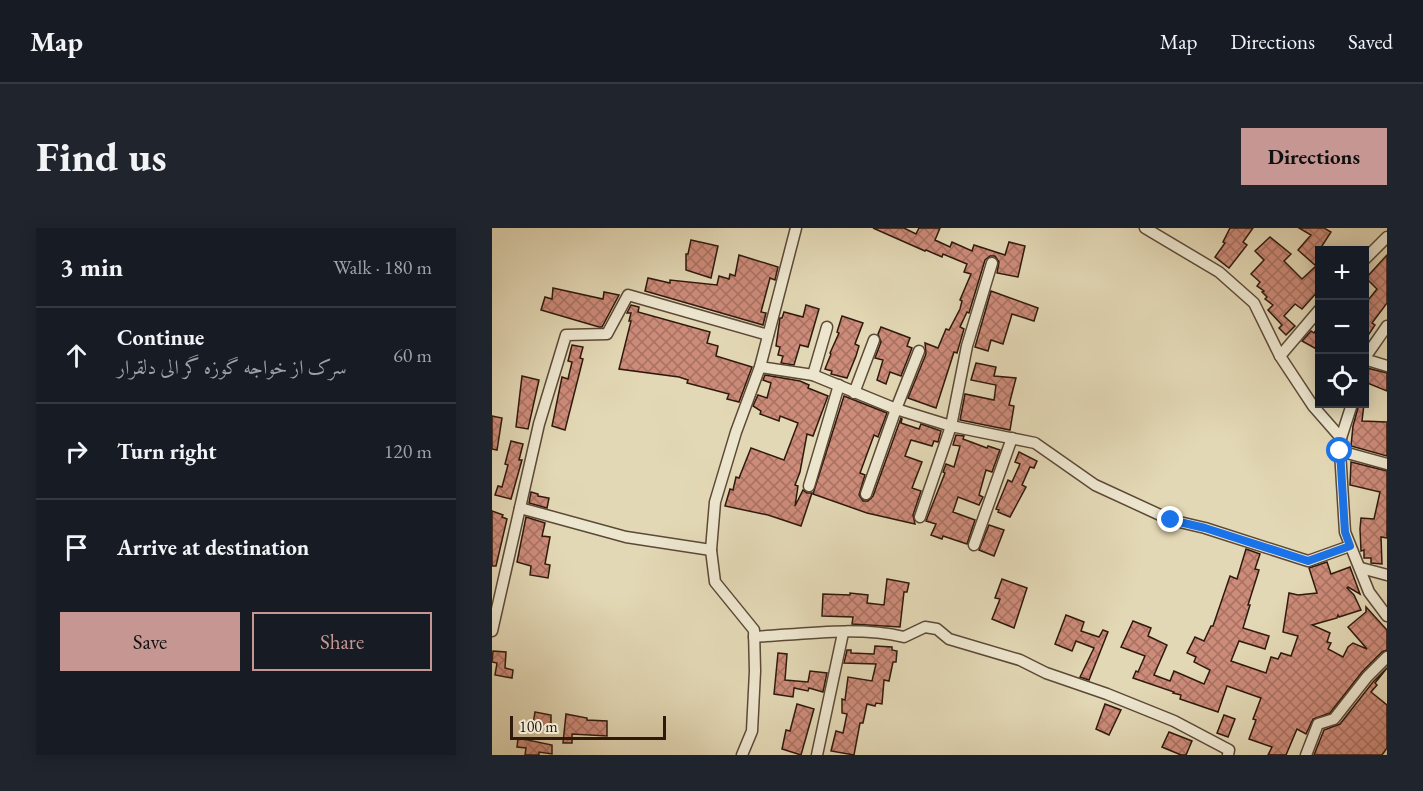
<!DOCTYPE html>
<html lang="en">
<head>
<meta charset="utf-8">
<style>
	body { margin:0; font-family:"EB Garamond",Amiri,serif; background:#20242c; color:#f1f3f6 }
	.controls { position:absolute; right:18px; top:18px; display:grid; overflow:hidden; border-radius:0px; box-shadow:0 3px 15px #0003 }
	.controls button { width:54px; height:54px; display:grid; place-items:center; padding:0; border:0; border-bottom:2px solid #363941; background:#171b24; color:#f1f3f6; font:30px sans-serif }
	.scale { position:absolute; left:18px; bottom:15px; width:156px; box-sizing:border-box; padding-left:6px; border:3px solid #2f190d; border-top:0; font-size:16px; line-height:21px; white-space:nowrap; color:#2f190d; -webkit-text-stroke:4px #ede6cf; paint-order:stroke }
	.stop { position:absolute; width:18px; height:18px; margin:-14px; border:4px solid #1a73e8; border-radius:50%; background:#fff }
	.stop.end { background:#1a73e8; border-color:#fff; box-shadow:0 2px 6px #0008 }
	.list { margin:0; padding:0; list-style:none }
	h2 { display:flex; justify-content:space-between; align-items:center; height:78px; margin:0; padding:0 24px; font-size:26px }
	h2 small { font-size:20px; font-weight:400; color:#9ea1a6 }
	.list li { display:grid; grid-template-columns:39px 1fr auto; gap:18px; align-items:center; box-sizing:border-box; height:96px; padding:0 24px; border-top:2px solid #363941 }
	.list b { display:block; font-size:22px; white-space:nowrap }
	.list p { margin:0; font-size:20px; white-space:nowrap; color:#9ea1a6 }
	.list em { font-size:20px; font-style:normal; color:#9ea1a6 }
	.actions { display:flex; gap:12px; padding:18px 24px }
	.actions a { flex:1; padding:14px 0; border:2px solid #c59692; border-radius:0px; text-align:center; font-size:21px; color:#c59692 }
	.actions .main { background:#c59692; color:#111 }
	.icon { flex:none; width:33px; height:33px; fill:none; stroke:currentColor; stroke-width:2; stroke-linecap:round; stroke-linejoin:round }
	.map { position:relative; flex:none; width:895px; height:527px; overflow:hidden; border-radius:0px }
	header { display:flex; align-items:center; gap:36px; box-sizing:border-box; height:84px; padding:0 30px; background:#171b24; border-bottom:2px solid #363941 }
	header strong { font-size:28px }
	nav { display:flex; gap:33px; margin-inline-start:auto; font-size:21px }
	.intro { display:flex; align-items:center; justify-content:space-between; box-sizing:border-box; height:144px; padding:0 36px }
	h1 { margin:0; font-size:42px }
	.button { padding:15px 27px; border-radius:0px; background:#c59692; color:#111; font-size:21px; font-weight:700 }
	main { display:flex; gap:36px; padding:0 36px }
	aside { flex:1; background:#171b24; border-radius:0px; box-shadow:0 3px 15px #0003 }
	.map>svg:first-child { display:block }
	.building { fill:url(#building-cross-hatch); stroke:#2f190d; stroke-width:1.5 }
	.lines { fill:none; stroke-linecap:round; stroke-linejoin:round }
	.minor-casing { stroke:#5c4937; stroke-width:13 }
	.minor { stroke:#ede6cf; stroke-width:10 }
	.route { stroke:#1a73e8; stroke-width:8 }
</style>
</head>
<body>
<header>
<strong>Map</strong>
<nav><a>Map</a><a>Directions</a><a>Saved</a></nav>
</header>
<div class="intro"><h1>Find us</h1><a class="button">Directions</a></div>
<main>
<aside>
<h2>3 min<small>Walk · 180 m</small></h2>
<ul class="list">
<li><svg class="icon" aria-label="ahead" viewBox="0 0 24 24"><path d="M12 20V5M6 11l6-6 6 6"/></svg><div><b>Continue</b><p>سرک از خواجه گوزه گر الی دلقرار</p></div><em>60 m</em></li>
<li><svg class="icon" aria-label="right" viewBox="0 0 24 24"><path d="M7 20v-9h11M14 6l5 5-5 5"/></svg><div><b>Turn right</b></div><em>120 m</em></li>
<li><svg class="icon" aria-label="arrive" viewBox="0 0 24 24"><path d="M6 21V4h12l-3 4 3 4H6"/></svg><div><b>Arrive at destination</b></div></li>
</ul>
<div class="actions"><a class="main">Save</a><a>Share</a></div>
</aside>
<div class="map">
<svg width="895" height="527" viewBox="0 0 895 527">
	<defs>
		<pattern id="building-cross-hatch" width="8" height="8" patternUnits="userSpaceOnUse" patternTransform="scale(1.5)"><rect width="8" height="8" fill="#cd8b79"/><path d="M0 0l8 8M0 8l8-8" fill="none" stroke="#a77162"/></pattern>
	</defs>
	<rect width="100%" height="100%" fill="#e3d8b5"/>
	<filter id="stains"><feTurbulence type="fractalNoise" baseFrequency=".00333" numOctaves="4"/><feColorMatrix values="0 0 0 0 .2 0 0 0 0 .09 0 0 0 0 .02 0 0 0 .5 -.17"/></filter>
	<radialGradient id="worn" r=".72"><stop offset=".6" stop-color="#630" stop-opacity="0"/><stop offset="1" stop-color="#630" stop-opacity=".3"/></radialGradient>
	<g class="building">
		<polygon points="381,0 412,0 424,6 427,0 448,0 443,12 458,19 460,14 480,23 482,17 513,27 517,14 533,18 526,49 505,45 507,34 503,28 498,28 493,32 477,85 475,84 468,99 472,101 465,125 462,124 444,180 416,170 434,126 433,115 446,120 454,101 457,102 468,81 470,73 468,72 479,46 472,44 475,36 451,26 450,29 434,22 433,23"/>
		<polygon points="738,0 761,0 751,14 755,17 737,40 723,29 733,15 731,14"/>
		<polygon points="807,0 832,0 839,4 828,21 828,61 810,81 803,76 792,88 803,98 794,107 787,100 790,97 776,82 781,77 773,71 775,69 770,64 772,63 765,58 768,54 759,46 772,32 763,23 778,9 799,26 792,33 810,51 824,38 806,22 819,7"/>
		<polygon points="199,12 226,18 219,50 194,42 194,26 196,26"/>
		<polygon points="247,27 286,39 283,52 278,50 269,84 274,85 271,97 153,63 156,50 178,55 178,52 225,57 227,48 237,51 238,46 243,48"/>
		<polygon points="895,27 895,75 880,95 883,97 873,112 873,76 885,61 874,50"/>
		<polygon points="61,60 111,71 112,64 127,67 110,99 107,99 49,82 53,69 60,71"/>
		<polygon points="499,63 546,80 542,93 520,86 511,116 499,112 496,123 483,119"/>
		<polygon points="139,77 147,79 146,84 218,104 215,115 226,118 224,128 260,139 247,174 235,171 237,166 195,155 196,152 187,149 127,141 139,93 137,93 139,85 135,85"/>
		<polygon points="314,77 327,81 316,119 308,117 302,137 289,135 291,128 286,127 288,119 284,118 288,90 290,90 292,84 311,89"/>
		<polygon points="350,88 371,95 363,116 367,118 364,128 355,150 339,146 340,143 333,141 339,126 338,125 347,105 345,104"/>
		<polygon points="828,96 828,123 810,113 819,103 822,105"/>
		<polygon points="389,99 418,110 415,118 420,120 409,148 398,144 394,156 385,152 391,132 383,130 389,114 386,106"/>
		<polygon points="80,117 91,119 88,130 91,131 73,202 60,198 70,149 76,151 80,134 76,133"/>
		<polygon points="484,135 504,139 502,148 524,150 517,177 522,178 518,202 468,192 473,166 502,172 504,157 479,152"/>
		<polygon points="875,140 895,145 895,163 873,154"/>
		<polygon points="273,147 308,153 317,157 316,160 336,168 321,208 315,206 308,244 303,257 306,258 303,278 311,262 315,265 320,265 309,298 276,287 233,278 238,261 241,262 244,249 247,250 259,220 292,232 306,195 288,188 287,193 268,186 269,183 261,178 266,167 275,170 279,155 271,152"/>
		<polygon points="30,148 47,152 36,201 24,199"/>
		<polygon points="352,168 395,185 386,209 382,207 368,245 373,247 367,267 371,273 376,273 381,268 409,190 410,191 409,195 427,201 429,196 449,203 446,214 442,213 440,218 419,212 413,228 430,234 420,260 429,263 421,287 423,296 375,285 321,266"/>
		<polygon points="867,176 872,176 870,193 895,194 895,228 859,218 861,198"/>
		<polygon points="0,188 10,190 5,222 0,221"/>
		<polygon points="464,207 472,208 471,211 495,220 496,218 508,222 500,244 494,242 487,267 491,269 487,277 466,269 461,284 483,292 475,316 451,308 450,311 439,307 444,296 434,293 453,245 451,244 454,236 462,239 468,218 461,217"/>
		<polygon points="19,213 31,216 27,232 30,232 19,271 3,267 6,258 10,259 16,237 13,236"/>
		<polygon points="527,224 545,233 542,240 538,239 530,257 534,259 518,289 506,284 507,282 504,281 516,252 520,254 528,236 523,234"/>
		<polygon points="859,234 895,243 895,310 889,309 890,336 879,335 879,330 872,330 872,322 869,323 868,301 869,290 882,291 888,264 858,257"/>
		<polygon points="39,264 46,266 46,268 57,270 55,280 37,275"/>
		<polygon points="0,283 11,287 10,289 15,291 4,338 0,338"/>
		<polygon points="34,289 53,295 50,308 58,309 53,336 58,337 56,350 38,347 39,338 25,334"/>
		<polygon points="497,297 512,302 502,328 487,322"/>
		<polygon points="754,321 768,326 763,341 767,342 756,377 758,377 751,400 777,408 773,421 747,413 739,433 774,445 779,429 786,431 789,425 799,428 806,408 791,404 797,365 806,367 825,365 817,340 835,334 839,346 858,339 868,366 856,359 855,360 862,367 869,382 847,389 846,387 845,390 820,397 838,405 835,414 839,415 836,421 851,429 856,419 861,415 875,421 856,399 874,384 874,379 895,402 895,422 890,424 870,444 838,485 821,491 814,506 805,501 794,527 776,527 780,519 757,511 764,492 761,491 769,470 735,458 726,484 688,471 689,467 681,465 682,464 641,450 644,443 646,444 653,428 629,419 641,393 659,400 656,408 675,417 662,447 678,453 682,443 712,456 718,442 702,434 704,429 695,425 703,409 712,413 719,398 721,398 738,348 745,351"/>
		<polygon points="395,351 417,355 415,364 412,364 408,399 360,396 361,389 330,388 331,366 358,367 358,365 376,367 375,375 392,377"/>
		<polygon points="510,351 535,360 522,400 500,391 508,371 503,370"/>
		<polygon points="574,387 592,394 589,403 607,409 611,402 616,404 597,452 588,449 602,420 584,413 580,423 563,416"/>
		<polygon points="383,418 400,419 400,422 405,423 404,434 401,434 397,453 392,452 390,476 384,475 383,478 375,476 371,495 368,495 362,527 339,523 344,503 351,505 355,486 350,485 350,471 353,472 356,449 380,453 384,436 352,435 355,422 359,422 359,425 382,426"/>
		<polygon points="1,423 14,424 13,440 21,442 20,450 3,447 5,435 0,434"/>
		<polygon points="286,425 295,426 293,452 316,454 318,443 335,445 331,464 317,460 316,463 302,460 301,469 282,466"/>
		<polygon points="895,440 883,455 885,457 879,464 895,477 895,520 890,527 822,527 832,502 848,496 881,454"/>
		<polygon points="305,476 322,481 309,527 290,521 294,502 298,503"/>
		<polygon points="613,476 629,482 617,507 604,501"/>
		<polygon points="43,484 59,487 59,498 41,496"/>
		<polygon points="74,486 95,490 95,492 115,493 115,508 80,506 80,515 71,515"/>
		<polygon points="732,487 743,491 736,509 725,505"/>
		<polygon points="677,504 700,513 694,527 689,527 670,519"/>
		<polygon points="26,510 60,517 60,526 47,524 47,527 33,527 34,520 25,519"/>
	</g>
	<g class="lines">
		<g class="minor-casing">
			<g id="minor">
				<polyline points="653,0 727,44 762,75 788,128 821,178 849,210 848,223 853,304 877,364 895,388"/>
				<polyline points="872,32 895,9"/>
				<polyline points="788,128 828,81"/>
				<polyline points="872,131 895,98"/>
				<polyline points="872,131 895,138"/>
				<polyline points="268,139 321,147 404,181 459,198 543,215 603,257 679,292 713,300 816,333 858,318"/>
				<polyline points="321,147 335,99"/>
				<polyline points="362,165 382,112"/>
				<polyline points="849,210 860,176"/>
				<polyline points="848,223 895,236"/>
				<polyline points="317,258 347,157"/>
				<polyline points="374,266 404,181 427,123"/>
				<polyline points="28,280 134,309 219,322"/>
				<polyline points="428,289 459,198 475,118 500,35"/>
				<polyline points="482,317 520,210"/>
				<polyline points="869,340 895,347"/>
				<polyline points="0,403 47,196 74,107 115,106 136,67 276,107"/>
				<path d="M262,409C311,406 365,398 412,409L433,399L445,401L457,411L528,432L554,445L615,466L682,493L737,522L736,527"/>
				<polyline points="250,527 260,503 263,443 262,402 223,354 219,322 223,274 244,204 268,139 304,0"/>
				<polyline points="325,527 351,405"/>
				<polyline points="814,527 826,496 842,491 875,449 895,429"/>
			</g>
		</g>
		<use href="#minor" class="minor"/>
	</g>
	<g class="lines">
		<polyline class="route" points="679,292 713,300 816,333 858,318 853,304 848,223"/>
	</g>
	<rect width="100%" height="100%" filter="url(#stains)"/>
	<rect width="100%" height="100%" fill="url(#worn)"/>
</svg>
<div class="controls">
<button>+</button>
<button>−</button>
<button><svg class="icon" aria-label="locate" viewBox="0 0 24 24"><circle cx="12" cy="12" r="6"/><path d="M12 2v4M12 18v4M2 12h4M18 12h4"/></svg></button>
</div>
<div class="scale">100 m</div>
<div class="stop" style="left:848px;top:223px"></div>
<div class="stop end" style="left:679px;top:292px"></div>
</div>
</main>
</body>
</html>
